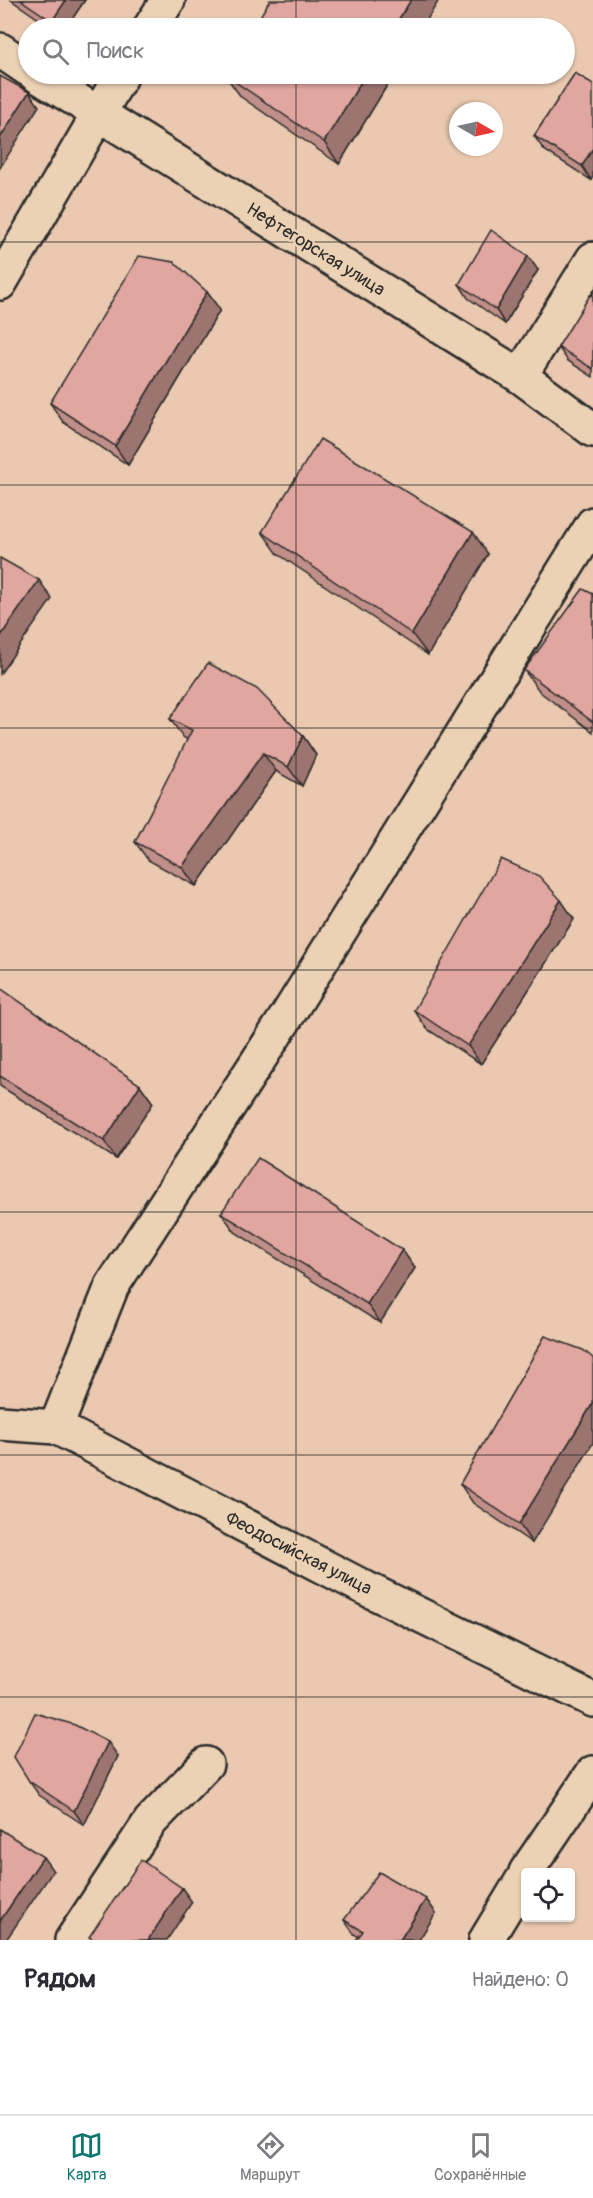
<!DOCTYPE html>
<html lang="ru">
<head>
<meta charset="utf-8">
<style>
	body { margin:0; font-family:Pangolin,sans-serif; background:#f7f7f7; color:#2b2b33 }
	.controls { position:absolute; right:18px; bottom:18px; display:grid; overflow:hidden; border-radius:6px; box-shadow:0 2px 4px #0004 }
	.controls button { width:54px; height:54px; display:grid; place-items:center; padding:0; border:0; border-bottom:2px solid #e1e1e2; background:#fff; color:#2b2b33; font:30px sans-serif }
	.compass { position:absolute; left:449px; top:102px; width:54px; height:54px; border-radius:50%; background:#fff; box-shadow:0 2px 4px #0004; rotate:99deg }
	.list { margin:0; padding:0; list-style:none }
	h2 { display:flex; justify-content:space-between; align-items:center; height:78px; margin:0; padding:0 24px; font-size:26px }
	h2 small { font-size:20px; font-weight:400; color:#7c7c81 }
	.icon { flex:none; width:33px; height:33px; fill:none; stroke:currentColor; stroke-width:2; stroke-linecap:round; stroke-linejoin:round }
	.map { position:relative; flex:none; width:593px; height:1940px; overflow:hidden }
	.search { position:absolute; background:#fff; box-shadow:0 2px 4px #0004; left:18px; right:18px; top:18px; height:66px; display:flex; align-items:center; gap:15px; box-sizing:border-box; padding:0 21px; border-radius:33px; color:#7c7c81; font-size:22px }
	.sheet { height:174px; background:#fff }
	nav { display:flex; justify-content:space-around; align-items:center; box-sizing:border-box; height:84px; border-top:2px solid #e1e1e2; background:#fff; font-size:16px; color:#7c7c81 }
	nav a { display:grid; justify-items:center; gap:3px }
	nav .on { color:#0f766e }
	.map>svg:first-child { display:block }
	.lines { fill:none; stroke-linecap:round; stroke-linejoin:round }
	.minor-casing { stroke:#2b2b2b; stroke-width:38 }
	.tertiary-casing { stroke:#2b2b2b; stroke-width:38 }
	.minor { stroke:#ecd2b4; stroke-width:33 }
	.tertiary { stroke:#ecd2b4; stroke-width:33 }
	.wall { fill:#c18f89; stroke:#2b2b2b; stroke-width:1.5 }
	.shaded-wall { fill:#9d746f; stroke:#2b2b2b; stroke-width:1.5 }
	.building { fill:#e0a69f; stroke:#2b2b2b; stroke-width:1.5 }
	.grid { fill:none; stroke:#2b2b2b; stroke-width:1.5; stroke-opacity:0.55 }
	.labels { text-anchor:middle; stroke-width:5; stroke-linejoin:round; paint-order:stroke }
	.street-label { font-size:18px; fill:#2b2b2b; stroke:#ecd2b4 }
</style>
</head>
<body>
<div class="map">
<svg width="593" height="1940" viewBox="0 0 593 1940">
	<rect width="100%" height="100%" fill="#eac9b0"/>
	<filter id="ink" filterUnits="userSpaceOnUse"><feTurbulence type="fractalNoise" baseFrequency=".0167" numOctaves="2"/><feDisplacementMap in="SourceGraphic" scale="12" xChannelSelector="R" yChannelSelector="G"/><feConvolveMatrix kernelMatrix="1 2 1 2 8 2 1 2 1" color-interpolation-filters="sRGB"/></filter>
	<g filter="url(#ink)">
		<g class="lines">
			<g class="minor-casing">
				<g id="minor">
					<polyline points="150,28 168,0"/>
					<polyline points="0,50 28,69"/>
					<polyline points="35,74 520,376 593,430"/>
					<polyline points="0,283 122,74"/>
					<polyline points="520,376 593,259"/>
					<polyline points="0,1423 56,1427 365,1588 593,1700"/>
					<polyline points="56,1427 112,1286 287,1016 593,524"/>
					<polyline points="72,1940 150,1822 206,1764"/>
				</g>
			</g>
			<g class="tertiary-casing">
				<g id="tertiary">
					<polyline points="526,1872 593,1773"/>
					<polyline points="486,1940 526,1874"/>
				</g>
			</g>
			<use href="#minor" class="minor"/>
			<use href="#tertiary" class="tertiary"/>
		</g>
		<g class="wall">
			<polygon points="11,0 85,0 66,28 52,28"/>
			<polygon points="575,73 591,180 544,150 534,136"/>
			<polygon points="226,74 394,74 339,164 241,97 225,75"/>
			<polygon points="538,270 505,324 468,298 459,284"/>
			<polygon points="207,292 220,310 128,465 63,422 50,403"/>
			<polygon points="593,296 593,377 568,361 558,347"/>
			<polygon points="262,532 488,554 428,655 278,554"/>
			<polygon points="593,594 593,732 540,692 524,670"/>
			<polygon points="170,719 303,736 316,755 302,786 276,771 196,886 148,860 135,842 188,740 183,737"/>
			<polygon points="574,919 481,1064 427,1029 414,1010"/>
			<polygon points="0,988 140,1085 153,1103 116,1159 0,1086"/>
			<polygon points="221,1213 402,1250 415,1268 380,1323 235,1232"/>
			<polygon points="545,1336 532,1543 473,1503 460,1484"/>
			<polygon points="118,1756 84,1825 39,1795 29,1781"/>
			<polygon points="426,1899 436,1913 359,1937 354,1934 344,1920"/>
		</g>
		<g class="shaded-wall">
			<polygon points="66,0 85,0 66,28 57,28 52,21"/>
			<polygon points="411,0 439,0 422,28 393,28"/>
			<polygon points="366,74 394,74 339,164 324,142"/>
			<polygon points="29,92 39,106 0,168 0,138"/>
			<polygon points="593,148 593,177 591,180 582,166"/>
			<polygon points="528,256 538,270 505,324 496,310"/>
			<polygon points="207,292 220,310 128,465 115,446"/>
			<polygon points="473,532 488,554 428,655 412,634"/>
			<polygon points="39,580 52,599 0,674 0,637"/>
			<polygon points="303,736 316,755 302,786 288,767"/>
			<polygon points="263,753 276,771 196,886 182,867"/>
			<polygon points="561,900 574,919 481,1064 468,1046"/>
			<polygon points="140,1085 153,1103 116,1159 104,1141"/>
			<polygon points="402,1250 415,1268 380,1323 367,1304"/>
			<polygon points="593,1403 593,1443 532,1543 519,1524"/>
			<polygon points="108,1742 118,1756 84,1825 74,1811"/>
			<polygon points="43,1857 53,1871 6,1940 0,1940 0,1921"/>
			<polygon points="182,1888 192,1902 167,1940 148,1940"/>
			<polygon points="426,1899 436,1913 419,1940 400,1940"/>
		</g>
		<g class="building">
			<polygon points="21,0 66,0 52,21"/>
			<polygon points="270,0 411,0 393,28 253,28"/>
			<polygon points="575,73 593,84 593,148 582,166 534,136"/>
			<polygon points="226,74 366,74 324,142 225,75"/>
			<polygon points="0,76 29,92 0,138"/>
			<polygon points="491,230 528,256 496,310 459,284"/>
			<polygon points="139,256 174,262 207,292 115,446 50,403"/>
			<polygon points="590,295 593,296 593,369 558,347"/>
			<polygon points="320,439 473,532 412,634 262,532"/>
			<polygon points="0,558 39,580 0,637"/>
			<polygon points="583,589 593,594 593,722 524,670"/>
			<polygon points="208,663 257,689 303,736 288,767 263,753 182,867 135,842 192,730 170,719"/>
			<polygon points="501,859 539,876 561,900 468,1046 414,1010"/>
			<polygon points="0,988 140,1085 104,1141 0,1076"/>
			<polygon points="258,1158 402,1250 367,1304 221,1213"/>
			<polygon points="545,1336 583,1350 593,1358 593,1403 519,1524 460,1484"/>
			<polygon points="35,1713 75,1725 108,1742 74,1811 29,1781 14,1757"/>
			<polygon points="0,1829 43,1857 0,1921"/>
			<polygon points="141,1860 182,1888 148,1940 94,1940 89,1937"/>
			<polygon points="379,1872 426,1899 400,1940 356,1940 363,1931 344,1920"/>
		</g>
	</g>
	<path class="grid" d="M296,0V28M296,74V1940M0,242H593M0,485H593M0,728H593M0,970H593M0,1212H593M0,1455H593M0,1697H593"/>
	<g class="labels">
		<g class="street-label">
			<text transform="translate(316 249) rotate(32)" y="6">Нефтегорская улица</text>
			<text transform="translate(299 1553) rotate(27)" y="6">Феодосийская улица</text>
		</g>
	</g>
</svg>
<div class="controls">
<button><svg class="icon" aria-label="locate" viewBox="0 0 24 24"><circle cx="12" cy="12" r="6"/><path d="M12 2v4M12 18v4M2 12h4M18 12h4"/></svg></button>
</div>
<svg class="compass" viewBox="-18 -18 36 36"><path d="M0-13l5 13h-10z" fill="#e53935"/><path d="M0 13l5-13h-10z" fill="#7c7c81"/></svg>
<div class="search"><svg class="icon" aria-label="search" viewBox="0 0 24 24"><circle cx="10" cy="10" r="6"/><path d="M15 15l6 6"/></svg>Поиск</div>
</div>
<section class="sheet">
<h2>Рядом<small>Найдено: 0</small></h2>
<ul class="list">
</ul>
</section>
<nav>
<a class="on"><svg class="icon" aria-label="map" viewBox="0 0 24 24"><path d="M3 6l6-2 6 2 6-2v14l-6 2-6-2-6 2zM9 4v14M15 6v14"/></svg>Карта</a>
<a><svg class="icon" aria-label="directions" viewBox="0 0 24 24"><path d="M12 3l9 9-9 9-9-9zM9 14v-3h6M13 9l2 2-2 2"/></svg>Маршрут</a>
<a><svg class="icon" aria-label="saved" viewBox="0 0 24 24"><path d="M7 4h10v16l-5-4-5 4z"/></svg>Сохранённые</a>
</nav>
</body>
</html>
